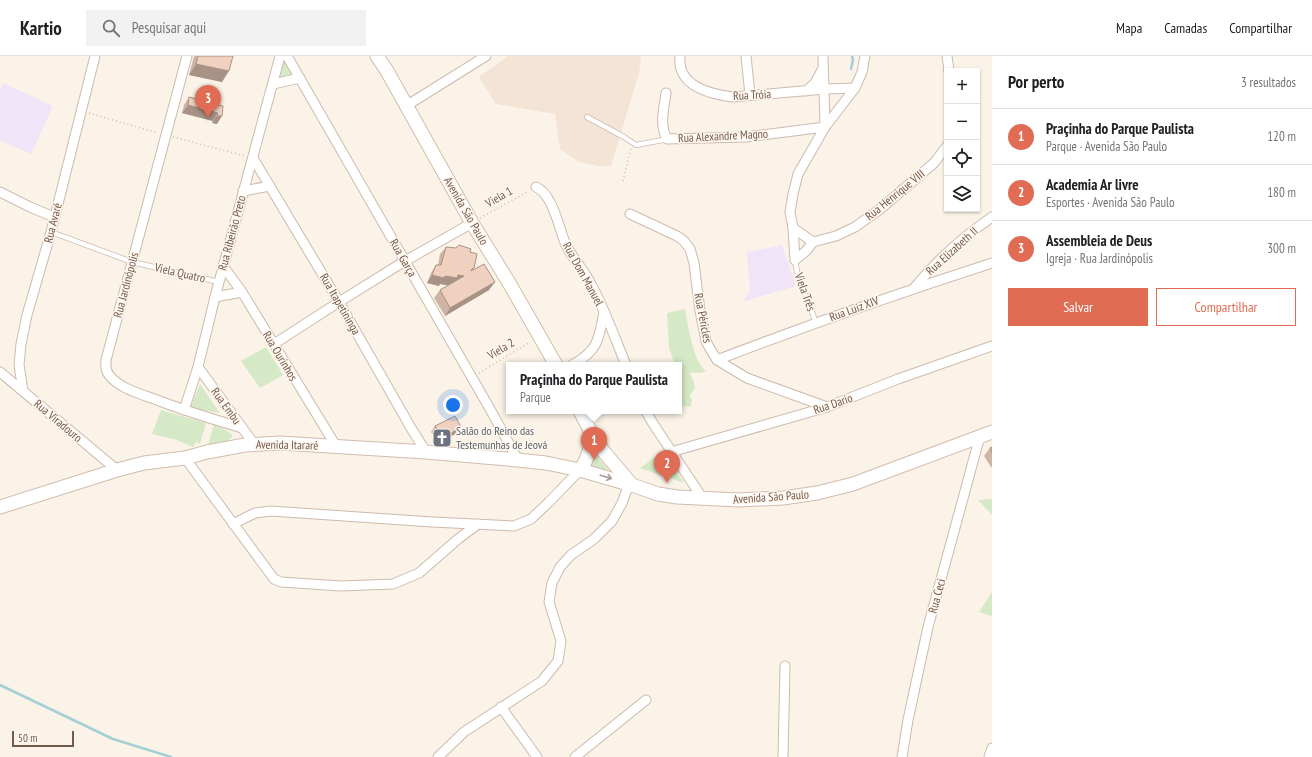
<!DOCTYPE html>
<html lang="pt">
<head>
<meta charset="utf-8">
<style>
	body { margin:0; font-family:"PT Sans Narrow",sans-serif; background:#f2f2f2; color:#202124 }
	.controls { position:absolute; right:12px; top:12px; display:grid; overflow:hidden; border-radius:0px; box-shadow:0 1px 3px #0004 }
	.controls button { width:36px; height:36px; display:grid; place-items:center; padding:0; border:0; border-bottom:1px solid #e0e0e0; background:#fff; color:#202124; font:20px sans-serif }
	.scale { position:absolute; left:12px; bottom:10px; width:62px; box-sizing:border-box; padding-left:4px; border:2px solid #74594d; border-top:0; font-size:11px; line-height:14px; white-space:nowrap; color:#74594d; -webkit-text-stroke:3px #fef7ee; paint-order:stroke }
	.you { position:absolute; left:453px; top:349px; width:14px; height:14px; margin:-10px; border:3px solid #fff; border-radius:50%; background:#1a73e8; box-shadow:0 0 0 6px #1a73e833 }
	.badge { display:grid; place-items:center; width:26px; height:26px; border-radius:50%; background:#df6c53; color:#fff; font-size:13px; font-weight:700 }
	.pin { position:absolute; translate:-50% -33px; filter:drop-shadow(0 1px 2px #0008) }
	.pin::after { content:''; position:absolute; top:21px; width:14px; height:12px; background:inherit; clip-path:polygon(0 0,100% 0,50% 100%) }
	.popup { position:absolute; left:506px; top:306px; width:176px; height:52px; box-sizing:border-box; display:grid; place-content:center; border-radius:0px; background:#fff; filter:drop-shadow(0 1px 3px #0005); font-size:13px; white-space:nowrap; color:#757577 }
	.popup b { font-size:15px; color:#202124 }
	.popup::after { content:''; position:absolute; left:50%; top:100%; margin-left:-8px; border:8px solid transparent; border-top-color:#fff }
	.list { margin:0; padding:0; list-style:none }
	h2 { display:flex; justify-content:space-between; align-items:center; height:52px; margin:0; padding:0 16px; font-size:17px }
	h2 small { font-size:13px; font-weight:400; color:#757577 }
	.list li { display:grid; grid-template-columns:26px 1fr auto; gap:12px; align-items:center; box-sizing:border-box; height:56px; padding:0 16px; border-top:1px solid #e0e0e0 }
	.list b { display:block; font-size:15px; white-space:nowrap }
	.list p { margin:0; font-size:13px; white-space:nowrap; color:#757577 }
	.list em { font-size:13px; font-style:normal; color:#757577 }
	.actions { display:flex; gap:8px; padding:12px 16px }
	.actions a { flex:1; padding:9px 0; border:1px solid #df6c53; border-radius:0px; text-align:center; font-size:14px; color:#df6c53 }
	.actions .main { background:#df6c53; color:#fff }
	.icon { flex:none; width:22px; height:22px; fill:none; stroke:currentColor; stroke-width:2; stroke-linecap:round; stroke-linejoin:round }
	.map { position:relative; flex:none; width:992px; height:701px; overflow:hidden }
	header { display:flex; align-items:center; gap:24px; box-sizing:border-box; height:56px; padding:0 20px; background:#fff; border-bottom:1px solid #e0e0e0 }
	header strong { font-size:19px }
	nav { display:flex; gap:22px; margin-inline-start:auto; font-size:14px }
	.search { width:280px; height:36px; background:#f2f2f2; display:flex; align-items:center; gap:10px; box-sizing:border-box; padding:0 14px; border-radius:0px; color:#757577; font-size:15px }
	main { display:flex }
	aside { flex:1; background:#fff }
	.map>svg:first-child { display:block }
	.residential { fill:#f3e4d6 }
	.education { fill:#f0e4f8 }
	.green { fill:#d6e9c6 }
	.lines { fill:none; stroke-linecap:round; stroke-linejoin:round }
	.stream { stroke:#a3d0d6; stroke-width:2.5 }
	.service-casing { stroke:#cdbaae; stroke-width:6 }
	.minor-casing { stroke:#cdbaae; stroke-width:11 }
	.secondary-casing { stroke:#d2bcae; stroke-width:15 }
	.path { stroke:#d5b4a3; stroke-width:1.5; stroke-dasharray:1 3; stroke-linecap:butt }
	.service { stroke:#fff; stroke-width:4.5 }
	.minor { stroke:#fff; stroke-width:9 }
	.secondary { stroke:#fff; stroke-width:13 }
	.wall { fill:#ceb4a5 }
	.shaded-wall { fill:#a89286 }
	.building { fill:#f0d1c0; stroke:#a89286 }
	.oneway { stroke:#ac9b94 }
	.labels { text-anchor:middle; stroke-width:3; stroke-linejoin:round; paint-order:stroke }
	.street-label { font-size:12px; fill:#74594d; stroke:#fef7ee }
	.worship-label { font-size:12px; fill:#5b616d; stroke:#fef7ee; text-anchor:start }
</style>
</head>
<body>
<header>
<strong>Kartio</strong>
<div class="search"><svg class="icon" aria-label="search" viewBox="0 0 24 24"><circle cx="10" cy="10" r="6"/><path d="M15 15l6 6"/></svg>Pesquisar aqui</div>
<nav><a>Mapa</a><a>Camadas</a><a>Compartilhar</a></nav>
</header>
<main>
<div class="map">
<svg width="992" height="701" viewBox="0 0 992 701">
	<rect width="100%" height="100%" fill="#fbf3e7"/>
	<polygon class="residential" points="508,0 641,0 639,17 611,110 599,110 579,106 560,93 555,58 496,48 479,21"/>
	<g class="education">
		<polygon points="3,27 53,50 31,98 0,84 0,36"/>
		<polygon points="782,189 796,230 742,246 750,235 747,196"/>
	</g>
	<g class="green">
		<polygon points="283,0 298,21 274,26"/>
		<path d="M685,253C688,268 693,306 706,315C700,318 696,316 690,317L694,327L695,332L690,339L692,344L691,350C687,351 682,351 679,348V309H675L669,292L667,257Z"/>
		<polygon points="266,291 283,319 260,332 241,305"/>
		<polygon points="200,328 220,357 190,352"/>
		<polygon points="161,354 206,367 200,388 196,386 193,391 174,383 152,378"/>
		<polygon points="214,369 224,373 232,378 232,381 226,386 208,389"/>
		<polygon points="592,394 610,416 587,413"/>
		<polygon points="663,395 684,427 640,412"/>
		<polygon points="992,443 992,459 978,444"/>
		<polygon points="992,536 992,560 979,556"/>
	</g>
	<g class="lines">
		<g class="stream">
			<polyline points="851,13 853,4 852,0"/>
			<polyline points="0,629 113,683 171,701"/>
		</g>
		<g class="service-casing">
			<g id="service">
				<polyline points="587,61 624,81 636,89 668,83"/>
				<polyline points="51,176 132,206 219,226"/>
				<polyline points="795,204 797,216 816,267"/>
			</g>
		</g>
		<g class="minor-casing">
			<g id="minor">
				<path d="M187,0L106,304C106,310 105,314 109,319C120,333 141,338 157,344C185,355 213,363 242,372"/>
				<polyline points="287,0 490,353 518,404"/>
				<path d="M680,0C677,30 709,38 733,41L825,33L855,32"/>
				<polyline points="746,0 750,39"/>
				<polyline points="823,0 825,71"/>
				<polyline points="947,0 949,15"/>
				<polyline points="273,28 300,22"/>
				<polyline points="806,35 815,27 823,12"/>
				<path d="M666,37C664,52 659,69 667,83L746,81L825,71"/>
				<polyline points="406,50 486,0"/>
				<polyline points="253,102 339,246 411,372 426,396"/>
				<path d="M536,131C553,138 559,173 566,189C573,203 584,214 591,228C605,254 615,282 626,309"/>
				<polyline points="243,135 270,130"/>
				<polyline points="0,136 30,151 54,161"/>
				<polyline points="630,158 677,180 684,185 690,193 694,207 700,255 706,285 709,291 717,304 747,322 827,351"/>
				<polyline points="793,172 813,186 836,180 855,171 879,154 934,107 947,90"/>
				<polyline points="795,204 793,172 790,156 793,138 798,118 825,71 855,32 862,16 865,0"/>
				<polyline points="795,204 806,195 813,186"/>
				<polyline points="223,210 242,236 336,390"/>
				<path d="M915,231C937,204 963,181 992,161"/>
				<polyline points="215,241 242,236"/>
				<polyline points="274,288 339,246 405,205 472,167"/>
				<path d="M717,304C808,269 899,237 992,207"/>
				<path d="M572,309C598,295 599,283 604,256"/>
				<polyline points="198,311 254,388"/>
				<polyline points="0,316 117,414"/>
				<polyline points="23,335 19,309 21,288 27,259 51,176 95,0"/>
				<polyline points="184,354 198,311 215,241 280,0"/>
				<polyline points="646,355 652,366 703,443"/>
				<polyline points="671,396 827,351 898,323 992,290"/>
				<polyline points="185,402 274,523 281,526 341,530 393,528 419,517 458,483 478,468"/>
				<polyline points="233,468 255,457 271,455 432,466 514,470 531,463 549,446 580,414"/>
				<polyline points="501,651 537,701"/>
				<polyline points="438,701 464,676 542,625 558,605 561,585 549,546 552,527 560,511 571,499 594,483 612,465 622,447 629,428"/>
				<polyline points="575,701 646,644"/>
				<polyline points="783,701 785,610"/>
				<polyline points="902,701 908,664 928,571 980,380"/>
				<polyline points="989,701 992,692"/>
			</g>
		</g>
		<g class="secondary-casing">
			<g id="secondary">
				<polyline points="377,0 387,15 472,167 508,225 556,309"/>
				<polyline points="580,355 594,382 604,396 632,429"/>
				<polyline points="580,414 585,406 594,382"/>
				<polyline points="0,451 117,414 144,407 185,402 207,396 245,389 280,387 426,396 518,404 546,407 580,414 632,429 658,438 677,441 739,444 783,442 817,437 853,428 992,376"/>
			</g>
		</g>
		<g class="path">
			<polyline points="89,57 158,77"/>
			<polyline points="173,81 245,100"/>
			<polyline points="623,125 631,92"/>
			<polyline points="480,162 529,135"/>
			<polyline points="479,317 530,286"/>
		</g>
		<use href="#service" class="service"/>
		<use href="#minor" class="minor"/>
		<use href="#secondary" class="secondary"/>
	</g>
	<g class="wall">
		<polygon points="194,0 233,0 222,26 189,19"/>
		<polygon points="189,41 223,50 217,68 212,67 213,65 182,57 184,49"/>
		<polygon points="446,191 470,196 474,212 472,215 489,234 445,260 434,242 440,234 448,229 440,228 439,230 427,227 431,217 436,209 438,209 440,198"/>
		<polygon points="435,370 458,376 439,388 431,376"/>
		<polygon points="992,391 992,411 991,411 984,400 990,392"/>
	</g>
	<g class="shaded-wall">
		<polygon points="196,8 229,15 222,26 189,19"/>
		<polygon points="188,49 218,57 213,65 182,57"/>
		<polygon points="217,60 222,60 217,68 212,67"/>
		<polygon points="432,219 445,220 458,219 464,220 451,230 440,228 439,230 427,227"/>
		<polygon points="495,226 489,234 445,260 450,252"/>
		<polygon points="461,371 458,376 439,388 442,383"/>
	</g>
	<g class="building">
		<polygon points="198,0 233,0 229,15 196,8"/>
		<polygon points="189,41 223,50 222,60 217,60 218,57 188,49"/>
		<polygon points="459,189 471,193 470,196 477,198 474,212 472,213 471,215 484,208 495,226 450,252 440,234 464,220 458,219 457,222 445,220 444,222 432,219 436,209 441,209 446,191 456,192"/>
		<polygon points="455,360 461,371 442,383 435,370"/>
		<polygon points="992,391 992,396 990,392"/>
	</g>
	<defs><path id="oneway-shaft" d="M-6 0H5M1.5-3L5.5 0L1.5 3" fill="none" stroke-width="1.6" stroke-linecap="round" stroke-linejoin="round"/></defs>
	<use class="oneway" href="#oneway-shaft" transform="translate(606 421) rotate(16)"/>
	<defs>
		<g id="church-square" transform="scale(1)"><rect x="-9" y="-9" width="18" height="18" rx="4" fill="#6b7280" stroke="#fef7ee"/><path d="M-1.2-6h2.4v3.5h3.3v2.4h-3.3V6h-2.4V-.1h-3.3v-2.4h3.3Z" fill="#fff"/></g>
	</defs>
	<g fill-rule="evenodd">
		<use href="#church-square" x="442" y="382"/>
	</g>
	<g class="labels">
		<g class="street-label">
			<text transform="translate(752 39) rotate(-3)" y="4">Rua Tróia</text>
			<text transform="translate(723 80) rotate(-3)" y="4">Rua Alexandre Magno</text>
			<text transform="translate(895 139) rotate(-39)" y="4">Rua Henrique VIII</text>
			<text transform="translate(499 141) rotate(-30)" y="4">Viela 1</text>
			<text transform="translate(466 155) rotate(60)" y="4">Avenida São Paulo</text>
			<text transform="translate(53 167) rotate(-76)" y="4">Rua Avaré</text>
			<text transform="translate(232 177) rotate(-75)" y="4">Rua Ribeirão Preto</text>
			<text transform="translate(952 195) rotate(-42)" y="4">Rua Elizabeth II</text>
			<text transform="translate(403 202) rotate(60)" y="4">Rua Garça</text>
			<text transform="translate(180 217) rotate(13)" y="4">Viela Quatro</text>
			<text transform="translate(583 218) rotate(61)" y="4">Rua Dom Manuel</text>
			<text transform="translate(126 229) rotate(-75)" y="4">Rua Jardinópolis</text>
			<text transform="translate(805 236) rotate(70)" y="4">Viela Três</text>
			<text transform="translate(340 248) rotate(60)" y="4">Rua Itapetininga</text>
			<text transform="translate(854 253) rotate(-20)" y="4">Rua Luiz XIV</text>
			<text transform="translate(703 262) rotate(79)" y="4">Rua Péricles</text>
			<text transform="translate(501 293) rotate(-31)" y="4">Viela 2</text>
			<text transform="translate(280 300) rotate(59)" y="4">Rua Ourinhos</text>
			<text transform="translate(833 348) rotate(-19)" y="4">Rua Dario</text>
			<text transform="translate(226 350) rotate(54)" y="4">Rua Embu</text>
			<text transform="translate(58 365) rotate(40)" y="4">Rua Viradouro</text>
			<text transform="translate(287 389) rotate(1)" y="4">Avenida Itararé</text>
			<text transform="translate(771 441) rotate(-4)" y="4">Avenida São Paulo</text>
			<text transform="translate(937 540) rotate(-75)" y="4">Rua Ceci</text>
		</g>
		<g class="worship-label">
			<text x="456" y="379">Salão do Reino das<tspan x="456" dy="14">Testemunhas de Jeová</tspan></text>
		</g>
	</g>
</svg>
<div class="controls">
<button>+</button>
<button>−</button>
<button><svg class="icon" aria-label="locate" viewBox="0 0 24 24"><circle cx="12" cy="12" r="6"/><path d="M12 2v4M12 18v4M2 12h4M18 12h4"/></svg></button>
<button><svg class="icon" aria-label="layers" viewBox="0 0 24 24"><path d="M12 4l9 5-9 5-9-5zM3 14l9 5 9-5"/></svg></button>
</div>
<div class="scale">50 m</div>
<div class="you"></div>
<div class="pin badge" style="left:594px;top:404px">1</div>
<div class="popup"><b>Praçinha do Parque Paulista</b>Parque</div>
<div class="pin badge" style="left:667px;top:427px">2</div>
<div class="pin badge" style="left:208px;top:62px">3</div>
</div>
<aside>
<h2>Por perto<small>3 resultados</small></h2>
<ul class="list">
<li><span class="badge">1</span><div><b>Praçinha do Parque Paulista</b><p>Parque · Avenida São Paulo</p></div><em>120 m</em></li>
<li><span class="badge">2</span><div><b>Academia Ar livre</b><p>Esportes · Avenida São Paulo</p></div><em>180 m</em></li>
<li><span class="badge">3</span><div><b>Assembleia de Deus</b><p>Igreja · Rua Jardinópolis</p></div><em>300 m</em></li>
</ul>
<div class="actions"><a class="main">Salvar</a><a>Compartilhar</a></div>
</aside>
</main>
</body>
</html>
